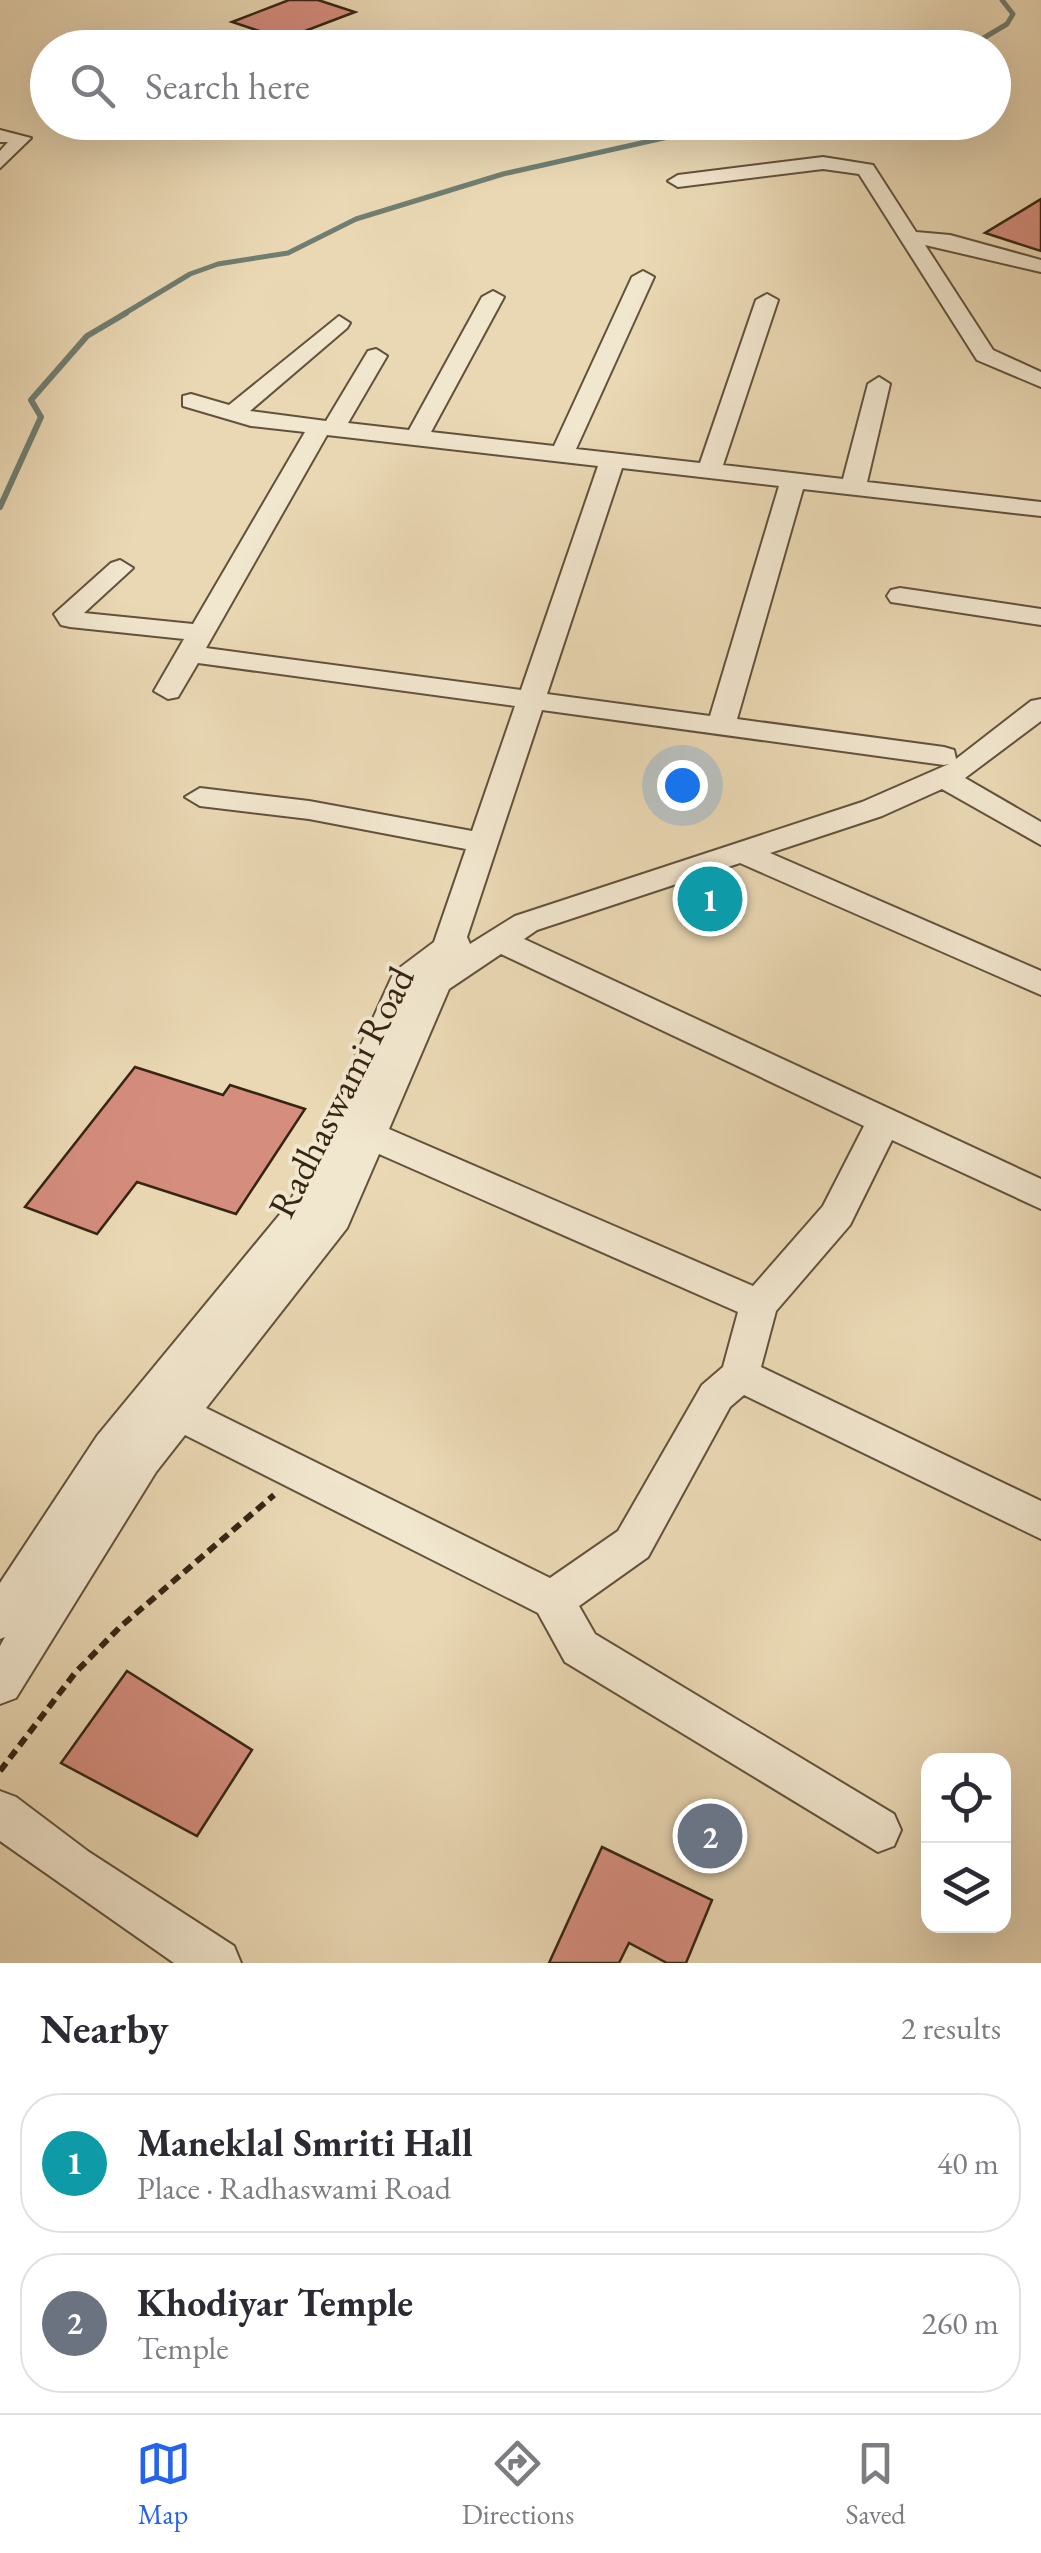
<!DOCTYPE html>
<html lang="en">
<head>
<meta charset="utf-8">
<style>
	body { margin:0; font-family:"EB Garamond",serif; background:#f2f2f3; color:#2b2b33 }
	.controls { position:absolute; right:30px; bottom:30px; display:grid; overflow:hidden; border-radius:20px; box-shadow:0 10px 40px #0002 }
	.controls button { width:90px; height:90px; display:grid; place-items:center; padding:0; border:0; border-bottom:2px solid #e1e1e2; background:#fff; color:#2b2b33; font:50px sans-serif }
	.you { position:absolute; left:682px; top:785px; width:35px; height:35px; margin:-25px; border:8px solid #fff; border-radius:50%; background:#1a73e8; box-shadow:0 0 0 15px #1a73e833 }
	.badge { display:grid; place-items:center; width:65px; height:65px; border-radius:50%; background:#2563eb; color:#fff; font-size:32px; font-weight:700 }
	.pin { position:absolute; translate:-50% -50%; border:5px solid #fff; box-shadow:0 2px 10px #0006 }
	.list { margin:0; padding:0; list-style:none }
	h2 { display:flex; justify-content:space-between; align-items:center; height:130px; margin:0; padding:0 40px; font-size:42px }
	h2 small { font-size:32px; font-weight:400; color:#7c7c81 }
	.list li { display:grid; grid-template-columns:65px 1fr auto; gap:30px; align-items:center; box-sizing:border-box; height:140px; margin:0 20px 20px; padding:0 20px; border:2px solid #e1e1e2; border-radius:40px }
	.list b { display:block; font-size:38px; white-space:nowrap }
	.list p { margin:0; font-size:32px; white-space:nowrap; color:#7c7c81 }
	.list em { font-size:32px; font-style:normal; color:#7c7c81 }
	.icon { flex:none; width:55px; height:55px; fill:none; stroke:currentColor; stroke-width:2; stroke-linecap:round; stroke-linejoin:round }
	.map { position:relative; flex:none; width:1041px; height:1963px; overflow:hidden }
	.search { position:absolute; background:#fff; box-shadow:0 10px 40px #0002; left:30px; right:30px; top:30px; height:110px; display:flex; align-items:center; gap:25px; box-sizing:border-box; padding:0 35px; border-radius:55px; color:#7c7c81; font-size:38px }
	.sheet { height:450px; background:#fff }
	nav { display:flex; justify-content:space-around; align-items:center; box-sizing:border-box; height:140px; border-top:2px solid #e1e1e2; background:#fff; font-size:28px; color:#7c7c81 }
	nav a { display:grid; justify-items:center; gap:5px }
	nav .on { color:#2563eb }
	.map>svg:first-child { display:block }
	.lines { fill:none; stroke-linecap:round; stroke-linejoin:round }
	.stream-far1 { stroke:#707e71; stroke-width:5 }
	.stream { stroke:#707e71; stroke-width:6 }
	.building { fill:#d58d7e; stroke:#352513; stroke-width:2.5 }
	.minor-casing { stroke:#62523b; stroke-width:4 }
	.path { stroke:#352513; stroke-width:6; stroke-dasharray:10 6; stroke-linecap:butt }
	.minor { fill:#f1e6ce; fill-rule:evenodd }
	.labels { text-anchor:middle; stroke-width:8; stroke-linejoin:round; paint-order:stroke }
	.street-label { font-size:38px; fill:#352513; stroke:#f1e6ce }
</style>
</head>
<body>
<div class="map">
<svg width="1041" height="1963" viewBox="0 0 1041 1963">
	<rect width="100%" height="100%" fill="#ead8b4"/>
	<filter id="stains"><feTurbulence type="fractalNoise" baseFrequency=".002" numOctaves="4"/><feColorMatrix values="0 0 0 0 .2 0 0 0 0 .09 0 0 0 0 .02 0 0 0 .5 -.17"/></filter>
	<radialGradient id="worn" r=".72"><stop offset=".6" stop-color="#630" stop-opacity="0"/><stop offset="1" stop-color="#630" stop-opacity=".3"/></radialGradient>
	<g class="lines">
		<g class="stream-far1">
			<polyline points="967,48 1007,24 1013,14 1002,0"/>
			<polyline points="122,315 190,274 218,264 288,253 356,219 503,174 735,122"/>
		</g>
		<polyline class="stream" points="0,507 41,417 31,400 87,336 126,313"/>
	</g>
	<g class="building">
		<polygon points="289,0 318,0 355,12 284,39 232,22"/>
		<polygon points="1041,199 1041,251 985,233"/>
		<polygon points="135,1067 223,1095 230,1085 305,1109 236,1214 137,1182 97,1234 25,1207"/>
		<polygon points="127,1671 252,1750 197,1836 61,1763"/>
		<polygon points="602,1847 712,1900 686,1963 667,1963 629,1943 619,1963 549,1963"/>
	</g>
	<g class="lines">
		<g class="minor-casing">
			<g id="minor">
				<polygon points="0,130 31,138 0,168 0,151 8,142 0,142"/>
				<polygon points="823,157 873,165 916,232 950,235 1041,260 1041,272 925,245 993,350 1041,372 1041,387 977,360 859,174 823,169 678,187 668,181 678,175"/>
				<path d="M643,271L654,277L576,449L700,463L756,300L767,294L778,300L723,465L843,479L868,384L879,377L890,384L867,482L1041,502V516L803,489L737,719L944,747L954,750L956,759L1031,701L1041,699V721L965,778L1041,822V845L942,789L882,816L770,853L1041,971V995L740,863L537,930L524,939L1041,1179V1209L892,1140L850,1225L776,1311L761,1367L1041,1501V1539L744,1395L730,1407L648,1557L579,1606L595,1634L894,1814L901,1830L894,1846L878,1852L565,1662L538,1613L185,1435L156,1472L16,1698L0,1704V1646L5,1637L0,1639V1583L97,1436L290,1202L394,972L434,942L466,849L309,819L200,806L185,797L200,788L309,801L472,831L515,706L198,663L178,697L168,699L154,691L184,639L70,627L61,625L54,614L111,563L120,560L133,568L84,613L193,624L305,432L251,426L183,406V396L191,394L229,405L339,316L350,323L347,328L250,411L326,421L368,351L376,349L387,356L348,423L409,430L482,297L493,291L504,297L431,432L554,446L632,277ZM327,435L598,466L521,690L206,648ZM622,468L779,486L710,716L547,694ZM542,710L944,765L949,764L862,802L515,916L470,944L467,937ZM501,954L864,1126L823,1206L753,1286L389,1129L449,989ZM379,1154L738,1312L723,1367L702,1385L618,1531L550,1578L206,1408L347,1228Z"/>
				<polygon points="900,588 1041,609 1041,625 891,602 887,596 891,590"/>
				<polygon points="0,1791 16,1797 89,1852 234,1946 241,1963 174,1963 0,1841"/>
			</g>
		</g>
		<polyline class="path" points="0,1771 75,1673 120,1627 274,1495"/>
		<use href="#minor" class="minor"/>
	</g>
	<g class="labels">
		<g class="street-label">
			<text transform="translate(341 1092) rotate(-63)" y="13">Radhaswami Road</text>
		</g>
	</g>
	<rect width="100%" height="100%" filter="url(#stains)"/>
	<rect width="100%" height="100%" fill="url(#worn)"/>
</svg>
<div class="controls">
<button><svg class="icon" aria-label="locate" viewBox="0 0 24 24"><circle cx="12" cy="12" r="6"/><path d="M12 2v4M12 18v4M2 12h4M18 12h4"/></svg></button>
<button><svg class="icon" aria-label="layers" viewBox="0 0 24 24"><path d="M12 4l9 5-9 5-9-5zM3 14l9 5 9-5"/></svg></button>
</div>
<div class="you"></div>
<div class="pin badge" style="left:710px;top:899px;background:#0f9aa8">1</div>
<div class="pin badge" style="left:710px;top:1836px;background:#6b7280">2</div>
<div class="search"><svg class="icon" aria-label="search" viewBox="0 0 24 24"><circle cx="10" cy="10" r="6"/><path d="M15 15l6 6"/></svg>Search here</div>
</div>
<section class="sheet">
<h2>Nearby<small>2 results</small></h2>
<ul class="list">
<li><span class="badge" style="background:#0f9aa8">1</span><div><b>Maneklal Smriti Hall</b><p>Place · Radhaswami Road</p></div><em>40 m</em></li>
<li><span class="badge" style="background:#6b7280">2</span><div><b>Khodiyar Temple</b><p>Temple</p></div><em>260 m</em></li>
</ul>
</section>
<nav>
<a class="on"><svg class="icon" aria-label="map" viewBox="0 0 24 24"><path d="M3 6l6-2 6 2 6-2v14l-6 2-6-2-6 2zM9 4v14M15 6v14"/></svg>Map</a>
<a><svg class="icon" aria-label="directions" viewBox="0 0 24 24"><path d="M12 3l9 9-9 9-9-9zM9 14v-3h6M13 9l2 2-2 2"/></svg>Directions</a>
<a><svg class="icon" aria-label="saved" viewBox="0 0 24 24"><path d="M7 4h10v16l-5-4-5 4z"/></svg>Saved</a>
</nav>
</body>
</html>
